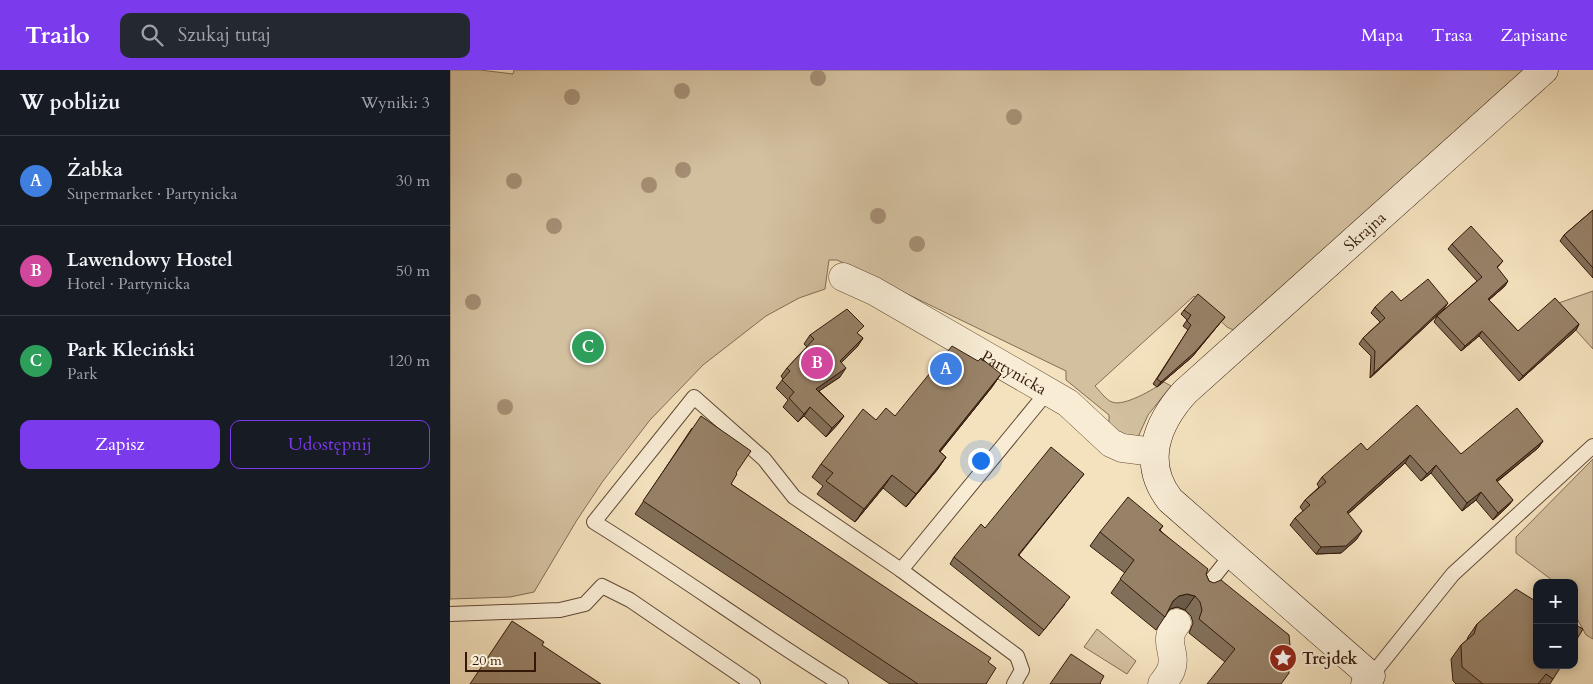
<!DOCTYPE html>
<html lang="pl">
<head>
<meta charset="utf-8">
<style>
	body { margin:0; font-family:Cardo,serif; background:#242831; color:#f1f3f6 }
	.controls { position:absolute; right:15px; bottom:15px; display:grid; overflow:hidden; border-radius:10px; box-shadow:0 2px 12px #0003 }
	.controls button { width:45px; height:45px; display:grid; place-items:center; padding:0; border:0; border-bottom:1px solid #363941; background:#171b24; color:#f1f3f6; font:25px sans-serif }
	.scale { position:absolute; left:15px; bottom:12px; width:71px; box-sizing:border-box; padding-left:5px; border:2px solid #331809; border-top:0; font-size:14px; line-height:18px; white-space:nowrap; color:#331809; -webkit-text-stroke:4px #f8ecd5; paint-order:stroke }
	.you { position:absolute; left:530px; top:390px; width:18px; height:18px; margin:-12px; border:4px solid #fff; border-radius:50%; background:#1a73e8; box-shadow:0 0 0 8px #1a73e833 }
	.badge { display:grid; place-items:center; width:32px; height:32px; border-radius:50%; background:#7c3aed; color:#fff; font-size:16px; font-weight:700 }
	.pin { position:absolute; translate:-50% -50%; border:2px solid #fff; box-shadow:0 1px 5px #0006 }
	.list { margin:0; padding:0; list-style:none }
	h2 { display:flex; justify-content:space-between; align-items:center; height:65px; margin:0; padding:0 20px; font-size:21px }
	h2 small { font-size:16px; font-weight:400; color:#9ea1a6 }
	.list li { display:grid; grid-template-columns:32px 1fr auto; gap:15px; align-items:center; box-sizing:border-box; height:90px; padding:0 20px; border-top:1px solid #363941 }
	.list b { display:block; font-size:19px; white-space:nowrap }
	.list p { margin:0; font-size:16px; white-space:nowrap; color:#9ea1a6 }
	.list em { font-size:16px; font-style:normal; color:#9ea1a6 }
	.actions { display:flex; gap:10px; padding:15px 20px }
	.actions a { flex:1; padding:11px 0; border:1px solid #7c3aed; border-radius:10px; text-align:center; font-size:18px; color:#7c3aed }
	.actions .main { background:#7c3aed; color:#fff }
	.icon { flex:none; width:28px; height:28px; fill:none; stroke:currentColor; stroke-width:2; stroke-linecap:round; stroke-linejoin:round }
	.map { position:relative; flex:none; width:1143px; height:614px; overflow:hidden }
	header { display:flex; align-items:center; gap:30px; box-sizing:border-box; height:70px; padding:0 25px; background:#7c3aed; color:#fff }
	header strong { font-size:24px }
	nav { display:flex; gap:28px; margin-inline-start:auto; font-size:18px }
	.search { width:350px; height:45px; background:#242831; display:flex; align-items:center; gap:12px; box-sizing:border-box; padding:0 18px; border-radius:10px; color:#9ea1a6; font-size:19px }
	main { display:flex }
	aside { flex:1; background:#171b24 }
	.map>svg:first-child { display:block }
	.green { fill:#d3c09f; stroke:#836c54 }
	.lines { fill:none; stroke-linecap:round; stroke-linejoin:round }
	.lane-casing { stroke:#634a36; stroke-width:16 }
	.street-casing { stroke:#634a36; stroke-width:29 }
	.secondary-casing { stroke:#331809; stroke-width:29 }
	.lane { stroke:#f8ecd5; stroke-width:14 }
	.street { stroke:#f8ecd5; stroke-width:28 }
	.secondary { stroke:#f8ecd5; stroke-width:28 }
	.tree { fill:#a48e73 }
	.wall { fill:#826f59; stroke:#331809 }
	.shaded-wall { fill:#6a5a48; stroke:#331809 }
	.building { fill:#978167; stroke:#331809 }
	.labels { text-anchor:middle; stroke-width:4; stroke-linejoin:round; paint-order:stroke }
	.street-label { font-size:16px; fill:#331809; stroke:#f8ecd5 }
	.poi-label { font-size:16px; font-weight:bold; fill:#331809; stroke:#f8ecd5; text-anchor:start }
</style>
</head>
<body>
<header>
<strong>Trailo</strong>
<div class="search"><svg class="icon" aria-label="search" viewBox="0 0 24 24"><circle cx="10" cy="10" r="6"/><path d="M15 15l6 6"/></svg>Szukaj tutaj</div>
<nav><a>Mapa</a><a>Trasa</a><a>Zapisane</a></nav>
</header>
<main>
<aside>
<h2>W pobliżu<small>Wyniki: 3</small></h2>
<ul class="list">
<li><span class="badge" style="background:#3f7fe0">A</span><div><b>Żabka</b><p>Supermarket · Partynicka</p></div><em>30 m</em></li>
<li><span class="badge" style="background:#d1479c">B</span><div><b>Lawendowy Hostel</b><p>Hotel · Partynicka</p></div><em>50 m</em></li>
<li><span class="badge" style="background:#2e9e5b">C</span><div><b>Park Kleciński</b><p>Park</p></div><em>120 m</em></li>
</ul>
<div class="actions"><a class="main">Zapisz</a><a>Udostępnij</a></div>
</aside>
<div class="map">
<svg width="1143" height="614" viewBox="0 0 1143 614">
	<rect width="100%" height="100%" fill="#f4e2be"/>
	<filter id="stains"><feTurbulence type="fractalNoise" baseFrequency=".004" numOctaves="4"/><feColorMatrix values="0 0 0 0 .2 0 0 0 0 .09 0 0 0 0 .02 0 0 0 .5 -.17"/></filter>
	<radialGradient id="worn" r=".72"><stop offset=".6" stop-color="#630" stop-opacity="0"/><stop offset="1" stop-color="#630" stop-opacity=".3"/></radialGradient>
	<g class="green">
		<path d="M0,0H30L63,4L64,0H1076L783,260L777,257L744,226L645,316C649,320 656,330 662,332C674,337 704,319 714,312L721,316L698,345L688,367L684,370L659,357V345L616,310V301L387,190H379L375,219L349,228L316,246L253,295L200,350L153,411L127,450L84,522L60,527L0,529Z"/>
		<polygon points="1143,221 1143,279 1103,235"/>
		<polygon points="1143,389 1143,569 1136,565 1124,543 1124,513 1106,513 1066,483 1066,467"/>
		<polygon points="647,559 686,591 677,604 634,577"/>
	</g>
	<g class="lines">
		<g class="lane-casing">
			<g id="lane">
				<polyline points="451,500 567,586 572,600 564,614"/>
				<polyline points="755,518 782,484"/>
				<polyline points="0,544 110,540 135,534 152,516 180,530 303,614"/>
				<polyline points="921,606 1003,504 1143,376"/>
				<path d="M391,614C307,562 228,504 144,452L244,327L314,389L344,427L451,500L598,321"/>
			</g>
		</g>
		<g class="street-casing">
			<g id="street">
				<path id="s1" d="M393,207L424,221L618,333L661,373L672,378L704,382"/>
				<path d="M712,614C715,610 719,605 721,600C728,581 711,573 727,553"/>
			</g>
		</g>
		<g class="secondary-casing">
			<g id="secondary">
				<path id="s2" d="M915,614L921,606L720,430C691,393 707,353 735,322L1094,0"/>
			</g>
		</g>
		<use href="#lane" class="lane"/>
		<use href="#street" class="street"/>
		<use href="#secondary" class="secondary"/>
	</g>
	<g class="tree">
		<circle cx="368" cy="8" r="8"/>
		<circle cx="232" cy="21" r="8"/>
		<circle cx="122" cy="27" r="8"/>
		<circle cx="564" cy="47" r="8"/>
		<circle cx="233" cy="100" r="8"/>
		<circle cx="64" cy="111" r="8"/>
		<circle cx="199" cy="115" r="8"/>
		<circle cx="428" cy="146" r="8"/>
		<circle cx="104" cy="156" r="8"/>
		<circle cx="467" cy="174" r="8"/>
		<circle cx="23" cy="232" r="8"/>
		<circle cx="55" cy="337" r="8"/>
	</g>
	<g class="wall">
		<polygon points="1143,140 1143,208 1110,171 1114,165"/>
		<polygon points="1002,174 1053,191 1047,198 1055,216 1039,230 1068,261 1129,254 1126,260 1069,311 1029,266 1011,281 984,252 987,246 1027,211 998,179"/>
		<polygon points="951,231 994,239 920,308 921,286 909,274 913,268 930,252 921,243 925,237"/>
		<polygon points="734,240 775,247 742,287 707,317 703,314 738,260 733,256 737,250 731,244"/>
		<polygon points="408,264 413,268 407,277 391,293 390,307 369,321 394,346 388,354 376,367 354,346 348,352 333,337 338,330 326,318 333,309 331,306 337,298 357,277 354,274 360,265"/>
		<polygon points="551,304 542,317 490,382 496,387 487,400 456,437 433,418 405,452 367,424 373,416 362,407 371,394 426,350 445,346"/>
		<polygon points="242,358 286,403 281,414 538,592 536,614 440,614 185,444"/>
		<polygon points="1093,371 1088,378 1047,412 1063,430 1057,437 1043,450 1026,430 1012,441 981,403 971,411 955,393 898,444 907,469 891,483 866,484 840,455 845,448 853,441 850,437 855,430 869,417 867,414 872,407 917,380 1011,384"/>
		<polygon points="634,404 569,485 615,534 589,566 500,494 504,487"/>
		<polygon points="713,456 710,460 756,504 759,511 839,565 775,592 739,563 743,553 741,546 735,540 727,537 720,539 706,560 661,523 675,503 640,476 650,462"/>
		<polygon points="1027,554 1103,609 1100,614 1006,614 1003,611 1001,589 1011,575 1017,570 1018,567"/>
	</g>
	<g class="shaded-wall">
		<polygon points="1058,211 1055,216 1034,234 1038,229"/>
		<polygon points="998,233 994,239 920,308 924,303"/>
		<polygon points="775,247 742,287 707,317 711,312"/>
		<polygon points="1129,254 1126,260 1069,311 1073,306"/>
		<polygon points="1032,261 1029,266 1011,281 1015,276"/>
		<polygon points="413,268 407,277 384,300 390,291"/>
		<polygon points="396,298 390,307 360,327 366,319"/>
		<polygon points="551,304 542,317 480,394 489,381"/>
		<polygon points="360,337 354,346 348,352 354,344"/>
		<polygon points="394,346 388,354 376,367 382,358"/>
		<polygon points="1093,371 1088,378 1040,417 1046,410"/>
		<polygon points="960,385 955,393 892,449 897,442"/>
		<polygon points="496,387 487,400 456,437 466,424"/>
		<polygon points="986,395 981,403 971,411 977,404"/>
		<polygon points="442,405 433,418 405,452 414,439"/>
		<polygon points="1031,422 1026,430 1012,441 1017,433"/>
		<polygon points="1063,430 1057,437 1043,450 1048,443"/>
		<polygon points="912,461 907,469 891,483 866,484 871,477"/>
		<polygon points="737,524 745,526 735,540 727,537 720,539 714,544 723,531 729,526"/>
	</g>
	<g class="building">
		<polygon points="1143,140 1143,198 1114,165"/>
		<polygon points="1021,156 1053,191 1047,197 1058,211 1038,229 1068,261 1105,228 1129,254 1073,306 1032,261 1015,276 987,246 1032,207 1002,174"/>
		<polygon points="978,209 998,233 924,303 925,281 913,268 935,248 925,237 942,221 951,231"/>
		<polygon points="748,224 775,247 745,282 711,312 707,309 741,255 737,251 741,245 734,240"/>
		<polygon points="397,239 414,256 407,263 413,268 390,291 396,298 366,319 394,346 382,358 360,337 354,344 339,328 344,322 332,310 340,301 337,298 364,269 360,265"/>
		<polygon points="502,276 528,291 531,288 551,304 489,381 496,387 466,424 442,405 414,439 376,411 383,403 371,394 413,339 426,350 436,338 445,346"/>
		<polygon points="967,335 1011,384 1067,338 1093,371 1046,410 1063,430 1048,443 1031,422 1017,433 986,395 977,404 960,385 897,442 912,461 896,476 871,477 845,448 860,435 855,430 876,412 872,407 911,373 917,380"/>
		<polygon points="251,346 301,381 286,403 287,404 281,414 541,588 538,592 546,598 536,614 468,614 193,431"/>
		<polygon points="601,377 634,404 568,485 620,527 594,560 504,487 531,454 535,458"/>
		<polygon points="678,427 713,456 709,460 758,499 756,504 759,511 764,513 771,510 839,565 840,575 837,579 839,603 831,614 757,614 785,579 749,549 752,540 750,532 745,526 737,524 729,526 723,531 715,547 670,509 684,490 650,462"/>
		<polygon points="1066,519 1087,532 1087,595 1112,595 1103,609 1096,604 1088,614 1033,614 1012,597 1011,575 1024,564 1027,554"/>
		<polygon points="62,551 94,572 92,575 151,614 20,614"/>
		<polygon points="1124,554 1133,559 1124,574"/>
		<polygon points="621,584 654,606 650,613 651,614 600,614"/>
	</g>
	<defs>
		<g id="sight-disc" transform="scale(1.4375)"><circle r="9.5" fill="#8f2418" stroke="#f8ecd5"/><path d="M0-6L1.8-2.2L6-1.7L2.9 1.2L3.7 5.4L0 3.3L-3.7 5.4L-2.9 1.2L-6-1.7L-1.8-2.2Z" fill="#fff"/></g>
	</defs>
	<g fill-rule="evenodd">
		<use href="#sight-disc" x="833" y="588"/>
	</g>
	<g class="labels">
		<g class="street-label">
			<text dy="6" stroke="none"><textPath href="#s2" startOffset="638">Skrajna</textPath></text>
			<text dy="6" stroke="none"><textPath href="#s1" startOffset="196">Partynicka</textPath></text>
		</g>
		<g class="poi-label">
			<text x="852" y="594">Trejdek</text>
		</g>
	</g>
	<rect width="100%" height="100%" filter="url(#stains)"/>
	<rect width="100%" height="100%" fill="url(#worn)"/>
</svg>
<div class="controls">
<button>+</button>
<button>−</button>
</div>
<div class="scale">20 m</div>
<div class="you"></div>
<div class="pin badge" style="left:496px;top:299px;background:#3f7fe0">A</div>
<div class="pin badge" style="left:367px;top:293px;background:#d1479c">B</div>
<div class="pin badge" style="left:138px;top:277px;background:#2e9e5b">C</div>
</div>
</main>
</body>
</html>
